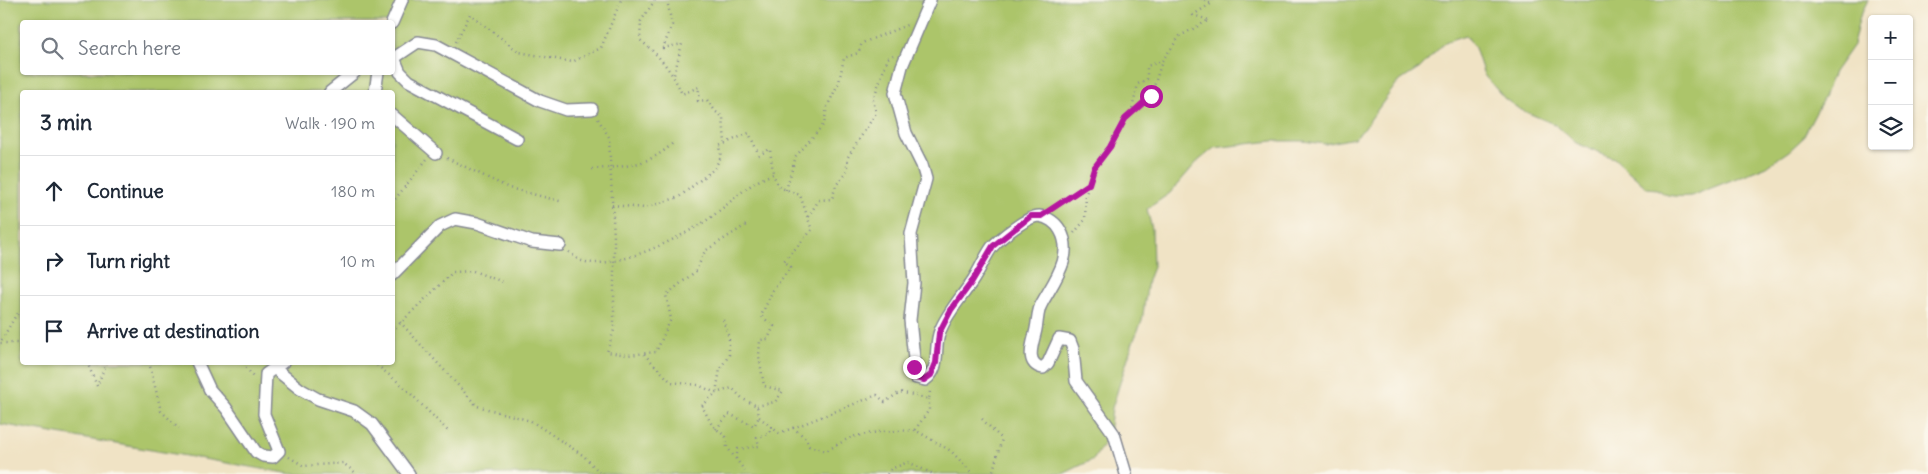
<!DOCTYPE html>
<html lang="en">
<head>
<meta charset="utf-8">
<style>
	body { margin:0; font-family:Delius,sans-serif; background:#f2f2f3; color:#1f2937 }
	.controls { position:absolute; right:15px; top:15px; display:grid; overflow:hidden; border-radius:5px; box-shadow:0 1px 4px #0004 }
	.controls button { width:45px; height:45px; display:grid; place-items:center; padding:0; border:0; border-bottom:1px solid #e0e1e3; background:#fff; color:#1f2937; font:25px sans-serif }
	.stop { position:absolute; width:15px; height:15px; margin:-11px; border:4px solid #b5179e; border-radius:50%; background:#fff }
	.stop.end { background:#b5179e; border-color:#fff; box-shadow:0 1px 5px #0008 }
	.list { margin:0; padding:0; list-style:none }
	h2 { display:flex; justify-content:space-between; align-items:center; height:65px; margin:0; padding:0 20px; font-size:21px }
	h2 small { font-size:16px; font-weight:400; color:#747a83 }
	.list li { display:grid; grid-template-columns:32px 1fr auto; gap:15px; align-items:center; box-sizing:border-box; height:70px; padding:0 20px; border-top:1px solid #e0e1e3 }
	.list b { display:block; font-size:19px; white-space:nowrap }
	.list em { font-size:16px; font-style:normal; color:#747a83 }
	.icon { flex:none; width:28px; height:28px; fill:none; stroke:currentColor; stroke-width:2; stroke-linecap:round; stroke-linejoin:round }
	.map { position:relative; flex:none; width:1928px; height:474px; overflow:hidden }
	.search { position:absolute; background:#fff; box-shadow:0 1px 4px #0004; left:20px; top:20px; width:375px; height:55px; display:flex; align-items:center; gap:12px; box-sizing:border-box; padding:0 18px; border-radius:5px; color:#747a83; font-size:19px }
	.panel { position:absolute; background:#fff; box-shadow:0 1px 4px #0004; left:20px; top:90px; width:375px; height:275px; border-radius:5px }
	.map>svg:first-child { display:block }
	.green { fill:#acc56b; stroke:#647a64; fill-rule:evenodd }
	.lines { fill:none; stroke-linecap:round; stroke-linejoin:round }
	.street-casing { stroke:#868992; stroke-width:14 }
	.path { stroke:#868992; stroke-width:2.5; stroke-dasharray:1 4; stroke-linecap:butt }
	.street { stroke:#fff; stroke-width:11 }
	.route { stroke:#b5179e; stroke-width:6 }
</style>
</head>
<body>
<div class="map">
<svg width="1928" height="474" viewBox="0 0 1928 474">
	<rect width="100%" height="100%" fill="#fbf7ec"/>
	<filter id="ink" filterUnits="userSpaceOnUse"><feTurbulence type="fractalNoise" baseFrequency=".02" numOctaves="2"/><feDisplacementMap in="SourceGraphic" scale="10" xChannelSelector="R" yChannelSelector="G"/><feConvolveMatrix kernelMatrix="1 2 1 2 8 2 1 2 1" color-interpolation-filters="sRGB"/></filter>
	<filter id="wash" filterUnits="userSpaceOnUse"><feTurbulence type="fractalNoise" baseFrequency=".0096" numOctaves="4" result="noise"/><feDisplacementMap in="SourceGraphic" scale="20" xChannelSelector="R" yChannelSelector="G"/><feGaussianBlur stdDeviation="1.12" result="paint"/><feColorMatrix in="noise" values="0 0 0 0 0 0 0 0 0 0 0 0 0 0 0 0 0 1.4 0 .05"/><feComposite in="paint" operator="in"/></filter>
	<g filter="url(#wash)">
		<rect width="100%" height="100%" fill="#f0e3c5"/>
		<path class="green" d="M0,0H1868L1860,16L1853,45L1834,72L1824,97L1802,139L1789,151L1767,166L1691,196C1680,197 1664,197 1657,189L1647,188L1614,158L1576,143L1556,125L1519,109L1505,99L1484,75L1475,48L1466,35L1445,42L1420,68L1397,83L1362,131L1354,138L1325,144L1303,141H1272L1214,148L1197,162L1170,193L1147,209L1152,229L1153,267L1148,280L1142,321L1133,342L1112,408L1109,434L1094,459L1063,474H291L0,424ZM22,22H392V72H22ZM22,92H392V362H22Z"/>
	</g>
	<g filter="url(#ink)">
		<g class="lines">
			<g class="street-casing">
				<g id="street">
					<path d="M930,0L902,66L895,93L906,133L922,165L926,179L911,234L914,283L910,320L916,378L925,380C942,368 933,348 940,331C947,313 960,299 971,283C979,272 984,258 992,247C1000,238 1028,216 1039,216C1048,217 1056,223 1060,230C1075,255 1054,281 1042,303C1037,311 1038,320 1036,329C1034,341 1023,364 1043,368L1048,363L1059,339L1070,341L1073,349L1076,381L1114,434L1126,474"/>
					<polyline points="392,23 402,0"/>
					<polyline points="330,92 355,72"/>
					<polyline points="375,92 378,72"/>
					<polyline points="392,115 436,153"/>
					<polyline points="517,139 409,81 400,72 394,58 418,42 436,45 540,101 566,110 592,109"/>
					<polyline points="392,275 440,226 455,219 477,223 532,242 560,245"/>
					<polyline points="197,362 210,390 226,408 256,452 263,456 273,457 279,451 264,414 266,374 283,362"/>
					<polyline points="274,368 300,389 318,399 354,411 372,424 409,474"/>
				</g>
			</g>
			<g class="path">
				<path d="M655,0L641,21L640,40C660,56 672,71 682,94L699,87L698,101L707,100L716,112L723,117L725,143"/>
				<polyline points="667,0 672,25 663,48 682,44 674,75"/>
				<polyline points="456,42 470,14 519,52 572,62 601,48 621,0"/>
				<polyline points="1131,113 1138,84 1147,79 1147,66 1162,61"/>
				<polyline points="598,119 609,137 614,238 614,330 607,352 628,355 656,352 671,319 666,295 696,271 705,251 746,225"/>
				<polyline points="447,158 509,188 563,202"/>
				<path d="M592,169C624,167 650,166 674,142"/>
				<polyline points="786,190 796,156 824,124 827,107 839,82 844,58 858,53 862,43 907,25"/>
				<polyline points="392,203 427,159"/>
				<polyline points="612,205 645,208 679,197 714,169 721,157 719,146 749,133 759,155 770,149 773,173"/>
				<polyline points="1053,208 1088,185"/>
				<polyline points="808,217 819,200 832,199 836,185 846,174 848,157 876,113 873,100 888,58 893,55"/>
				<polyline points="1074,233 1085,220 1086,194 1094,168 1110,147 1125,119 1151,96 1162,61 1180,36 1209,20 1193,15 1212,3 1203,0"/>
				<path d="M569,252C573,255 578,260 582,261C614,272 688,235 714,215C735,199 747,184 773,174L779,187L800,195L812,230L784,261L791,267L773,290L761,316L774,326L768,339L760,340L759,356L764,386L783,391L775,402L757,406"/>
				<polyline points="22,311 16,315 0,343 22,343"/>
				<polyline points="723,320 729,338 729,355 720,369 716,393 702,406 712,425 726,437 727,447 745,471 744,474"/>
				<polyline points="400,322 477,406 531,421 584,456 599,472"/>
				<polyline points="392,331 453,272 473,271 506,283"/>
				<polyline points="644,354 671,382 698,385 716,393 732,388 743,399 757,406 759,417 779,433 793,428 806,438 809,446 826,451 851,437 878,432 915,430 951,451 973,474"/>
				<polyline points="87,362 97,386 107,362"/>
				<polyline points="149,362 161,411 179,428"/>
				<polyline points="248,362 247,368 254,379"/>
				<polyline points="373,362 403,386 449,432"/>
				<polyline points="982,419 1002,439 992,474"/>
				<polyline points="793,428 877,395 885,402 900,392 929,399 930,391"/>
				<polyline points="716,429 729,414 754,426 759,417"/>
				<polyline points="915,430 929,410 929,399"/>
				<polyline points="289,457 304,466 343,463 357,474"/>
				<polyline points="736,459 738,449 759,446 757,437 769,434 772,425"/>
				<polyline points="887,474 891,469 908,462 933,474"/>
			</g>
			<use href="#street" class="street"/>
		</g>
	</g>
	<g class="lines" filter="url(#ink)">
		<polyline class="route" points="914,367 916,378 924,380 931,375 936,363 939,333 951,310 971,283 993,246 1031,216 1041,216 1089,184 1094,168 1110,147 1125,119 1151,96"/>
	</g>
</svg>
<div class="controls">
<button>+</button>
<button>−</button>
<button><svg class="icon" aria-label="layers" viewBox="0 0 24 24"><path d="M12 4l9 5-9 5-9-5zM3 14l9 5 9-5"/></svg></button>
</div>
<div class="stop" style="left:1151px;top:96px"></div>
<div class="stop end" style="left:914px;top:367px"></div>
<div class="search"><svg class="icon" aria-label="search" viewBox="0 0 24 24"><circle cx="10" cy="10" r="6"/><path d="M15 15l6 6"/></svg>Search here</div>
<section class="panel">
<h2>3 min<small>Walk · 190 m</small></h2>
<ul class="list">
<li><svg class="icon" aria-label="ahead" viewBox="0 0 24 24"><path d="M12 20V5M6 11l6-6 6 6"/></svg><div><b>Continue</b></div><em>180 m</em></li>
<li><svg class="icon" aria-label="right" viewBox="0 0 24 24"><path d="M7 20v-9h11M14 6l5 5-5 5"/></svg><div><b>Turn right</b></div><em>10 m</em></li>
<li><svg class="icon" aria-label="arrive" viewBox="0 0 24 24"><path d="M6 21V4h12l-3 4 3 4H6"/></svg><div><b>Arrive at destination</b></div></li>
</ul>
</section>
</div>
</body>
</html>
